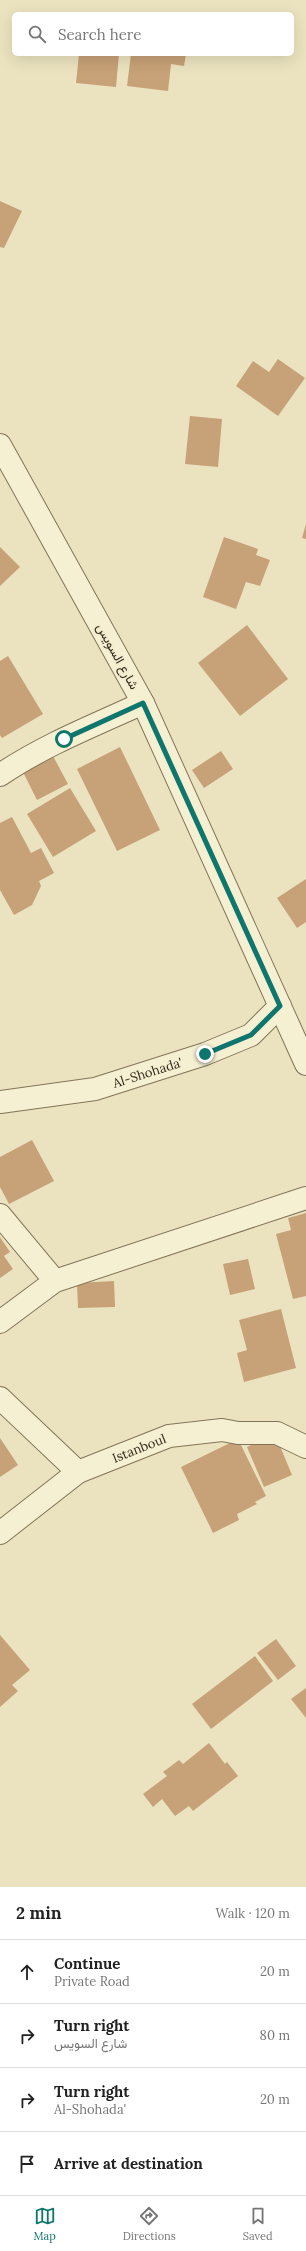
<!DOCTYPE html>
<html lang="en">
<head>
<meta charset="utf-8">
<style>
	body { margin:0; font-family:Lora,Vazirmatn,serif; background:#f2f2f2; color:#222 }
	.stop { position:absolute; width:12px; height:12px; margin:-9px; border:3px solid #0f766e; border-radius:50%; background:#fff }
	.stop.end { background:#0f766e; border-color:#fff; box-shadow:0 1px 4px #0008 }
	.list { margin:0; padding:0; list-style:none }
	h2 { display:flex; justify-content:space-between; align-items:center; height:52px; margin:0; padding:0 16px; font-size:17px }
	h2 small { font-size:13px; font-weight:400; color:#767676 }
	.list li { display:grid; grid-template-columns:26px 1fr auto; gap:12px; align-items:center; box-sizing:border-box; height:64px; padding:0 16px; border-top:1px solid #e0e0e0 }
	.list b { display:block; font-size:15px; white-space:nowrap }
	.list p { margin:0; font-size:13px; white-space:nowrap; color:#767676 }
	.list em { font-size:13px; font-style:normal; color:#767676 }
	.icon { flex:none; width:22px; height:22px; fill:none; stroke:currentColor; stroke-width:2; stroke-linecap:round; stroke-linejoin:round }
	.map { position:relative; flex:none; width:306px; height:1887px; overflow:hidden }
	.search { position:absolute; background:#fff; box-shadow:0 4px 16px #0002; left:12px; right:12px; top:12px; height:44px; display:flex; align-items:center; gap:10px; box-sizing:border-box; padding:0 14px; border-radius:6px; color:#767676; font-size:15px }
	.sheet { height:308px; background:#fff }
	nav { display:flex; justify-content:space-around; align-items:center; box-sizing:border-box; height:56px; border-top:1px solid #e0e0e0; background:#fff; font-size:11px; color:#767676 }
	nav a { display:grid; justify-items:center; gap:2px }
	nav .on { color:#0f766e }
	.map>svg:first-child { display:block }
	.building { fill:#c7a177 }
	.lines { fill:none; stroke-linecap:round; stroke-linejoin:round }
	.street-casing { stroke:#827459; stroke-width:24 }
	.street { stroke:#f6f0d2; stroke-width:22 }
	.route { stroke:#0f766e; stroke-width:5 }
	.labels { text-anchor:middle; stroke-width:4; stroke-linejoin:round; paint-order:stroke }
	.street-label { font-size:13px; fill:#332a1c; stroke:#f3ecce }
</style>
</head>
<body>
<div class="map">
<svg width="306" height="1887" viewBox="0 0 306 1887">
	<rect width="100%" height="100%" fill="#ebe3bf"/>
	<g class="building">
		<polygon points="79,54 119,54 116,87 76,83"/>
		<polygon points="131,54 186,54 184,66 171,64 168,91 127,86"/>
		<polygon points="0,201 22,211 4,248 0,247"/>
		<polygon points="278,359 305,378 278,416 236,386 253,361 269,372"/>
		<polygon points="190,416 222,419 218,467 185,464"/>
		<polygon points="306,524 306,539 302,538"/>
		<polygon points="224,537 258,549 256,555 270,560 260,586 246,582 236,609 203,597"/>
		<polygon points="0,547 20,567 0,586"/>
		<polygon points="247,625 288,679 240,716 198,663"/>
		<polygon points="8,656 43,714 2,738 0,735 0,661"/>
		<polygon points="120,747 160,830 117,851 77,769"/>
		<polygon points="221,751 233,769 204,788 192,770"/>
		<polygon points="53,756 68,784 37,800 23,772"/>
		<polygon points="70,788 96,831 53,857 27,814"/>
		<polygon points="12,817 31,853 41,848 54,873 39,881 41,886 32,905 14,915 0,890 0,823"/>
		<polygon points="306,879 306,922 297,928 277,898"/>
		<polygon points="32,1140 54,1181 9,1204 0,1187 0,1157"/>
		<polygon points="306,1213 306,1296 293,1299 276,1234 291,1230 288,1218"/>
		<polygon points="0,1237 10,1252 4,1256 13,1269 0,1278"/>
		<polygon points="248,1259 255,1289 230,1295 223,1264"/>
		<polygon points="114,1281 115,1307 78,1308 77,1283"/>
		<polygon points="281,1309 296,1368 244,1382 237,1353 247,1350 239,1320"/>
		<polygon points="275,1434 292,1475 264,1487 247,1447"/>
		<polygon points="0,1438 18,1465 0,1477"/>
		<polygon points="238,1439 266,1496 255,1502 257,1504 237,1514 239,1520 213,1533 181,1467"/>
		<polygon points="0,1635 30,1670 12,1685 18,1691 0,1707"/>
		<polygon points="276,1639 296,1666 278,1680 257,1653"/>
		<polygon points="255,1656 273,1681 211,1729 192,1704"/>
		<polygon points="306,1688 306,1718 291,1699"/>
		<polygon points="209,1743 225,1764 227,1762 238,1776 193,1811 189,1806 175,1816 162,1799 153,1807 143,1794 167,1776 163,1772 179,1760 183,1764"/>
	</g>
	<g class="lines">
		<g class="street-casing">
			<g id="street">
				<polyline points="0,445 143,703 306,1064"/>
				<path d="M0,775C44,745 95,725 143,703"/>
				<path id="s1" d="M0,1102L95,1089L205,1054L251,1035L280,1006"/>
				<polyline points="0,1215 55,1281"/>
				<polyline points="0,1322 55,1281 306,1198"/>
				<path id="s2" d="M0,1398L78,1472L169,1436L222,1430L238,1433H277L306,1447"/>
				<polyline points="0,1533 78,1472"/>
			</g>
		</g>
		<use href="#street" class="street"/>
	</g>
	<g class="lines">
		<polyline class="route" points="64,739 143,703 280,1006 251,1035 205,1054"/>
	</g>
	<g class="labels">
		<g class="street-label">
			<text transform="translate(118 656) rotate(61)" y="5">شارع السويس</text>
			<text dy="5" stroke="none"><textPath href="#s1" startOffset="151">Al-Shohada'</textPath></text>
			<text dy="5" stroke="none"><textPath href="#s2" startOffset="173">Istanboul</textPath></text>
		</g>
	</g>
</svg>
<div class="stop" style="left:64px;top:739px"></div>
<div class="stop end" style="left:205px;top:1054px"></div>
<div class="search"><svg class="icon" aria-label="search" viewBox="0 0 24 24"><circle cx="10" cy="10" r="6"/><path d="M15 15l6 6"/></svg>Search here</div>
</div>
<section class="sheet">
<h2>2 min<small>Walk · 120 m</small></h2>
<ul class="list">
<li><svg class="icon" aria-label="ahead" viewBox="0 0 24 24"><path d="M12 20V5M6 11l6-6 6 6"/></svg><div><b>Continue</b><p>Private Road</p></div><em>20 m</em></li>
<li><svg class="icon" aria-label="right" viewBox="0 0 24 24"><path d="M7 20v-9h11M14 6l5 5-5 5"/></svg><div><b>Turn right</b><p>شارع السويس</p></div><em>80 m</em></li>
<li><svg class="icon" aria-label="right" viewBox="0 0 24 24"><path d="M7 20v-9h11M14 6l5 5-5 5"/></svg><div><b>Turn right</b><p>Al-Shohada'</p></div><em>20 m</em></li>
<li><svg class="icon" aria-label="arrive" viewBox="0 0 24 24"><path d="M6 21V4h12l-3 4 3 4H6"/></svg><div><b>Arrive at destination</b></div></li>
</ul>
</section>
<nav>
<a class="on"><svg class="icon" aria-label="map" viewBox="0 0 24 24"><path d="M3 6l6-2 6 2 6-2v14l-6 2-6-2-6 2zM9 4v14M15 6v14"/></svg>Map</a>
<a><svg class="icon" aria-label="directions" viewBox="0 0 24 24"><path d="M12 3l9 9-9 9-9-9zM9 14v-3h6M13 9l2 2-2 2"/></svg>Directions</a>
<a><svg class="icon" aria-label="saved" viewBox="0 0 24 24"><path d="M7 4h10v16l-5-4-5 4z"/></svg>Saved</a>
</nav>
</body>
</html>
